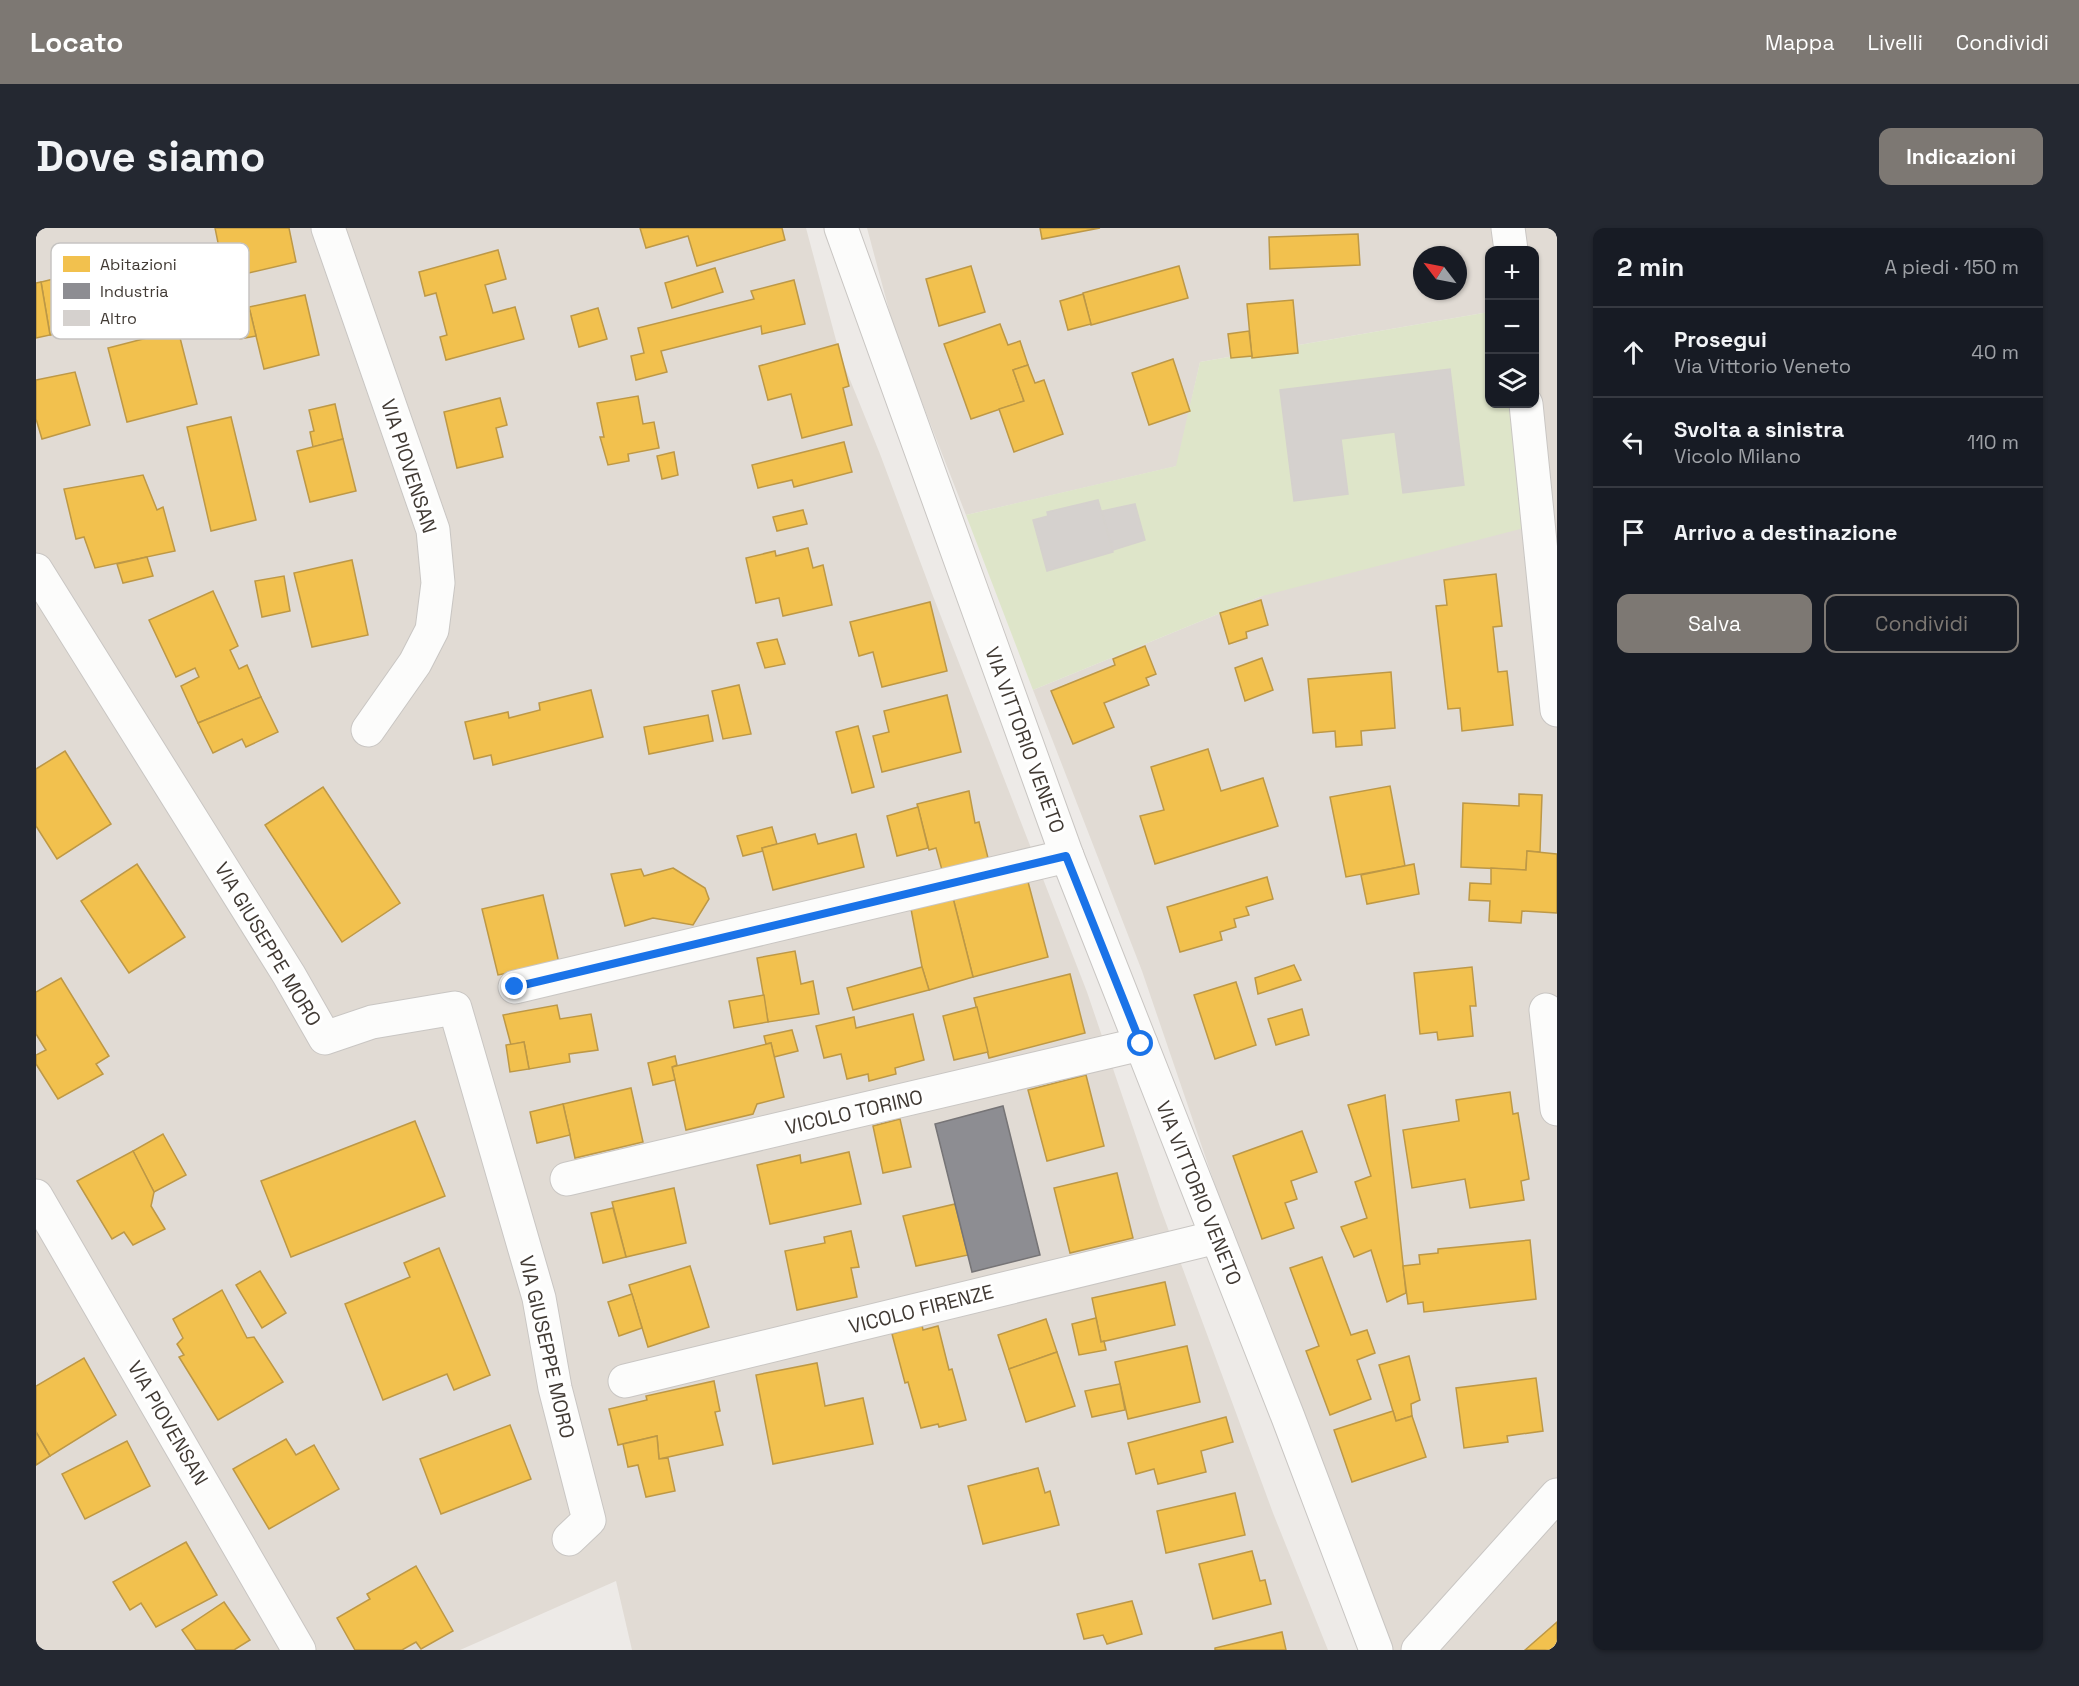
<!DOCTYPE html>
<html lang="it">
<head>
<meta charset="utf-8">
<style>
	body { margin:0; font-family:"Space Grotesk",sans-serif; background:#242831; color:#f1f3f6 }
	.controls { position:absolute; right:18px; top:18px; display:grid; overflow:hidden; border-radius:12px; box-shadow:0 2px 4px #0004 }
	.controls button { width:54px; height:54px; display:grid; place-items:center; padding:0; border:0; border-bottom:2px solid #363941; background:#171b24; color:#f1f3f6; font:30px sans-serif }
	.compass { position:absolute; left:1377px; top:18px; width:54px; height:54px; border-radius:50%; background:#171b24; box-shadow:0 2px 4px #0004; rotate:302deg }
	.stop { position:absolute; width:18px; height:18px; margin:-14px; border:4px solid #1a73e8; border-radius:50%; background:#fff }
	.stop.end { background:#1a73e8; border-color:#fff; box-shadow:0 2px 6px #0008 }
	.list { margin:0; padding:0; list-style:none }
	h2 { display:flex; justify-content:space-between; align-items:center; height:78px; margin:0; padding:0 24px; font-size:26px }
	h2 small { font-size:20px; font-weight:400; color:#9ea1a6 }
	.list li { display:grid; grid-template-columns:39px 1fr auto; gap:18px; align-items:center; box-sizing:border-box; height:90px; padding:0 24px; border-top:2px solid #363941 }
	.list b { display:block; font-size:22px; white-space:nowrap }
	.list p { margin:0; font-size:20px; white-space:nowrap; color:#9ea1a6 }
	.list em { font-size:20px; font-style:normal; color:#9ea1a6 }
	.actions { display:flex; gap:12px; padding:18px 24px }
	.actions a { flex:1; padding:14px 0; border:2px solid #7d7873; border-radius:12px; text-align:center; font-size:21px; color:#7d7873 }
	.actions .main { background:#7d7873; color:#fff }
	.icon { flex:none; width:33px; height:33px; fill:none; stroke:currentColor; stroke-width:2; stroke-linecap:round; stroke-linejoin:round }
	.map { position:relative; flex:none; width:1521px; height:1422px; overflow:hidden; border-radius:12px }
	header { display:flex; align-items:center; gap:36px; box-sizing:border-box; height:84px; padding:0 30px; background:#7d7873; color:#fff }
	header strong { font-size:28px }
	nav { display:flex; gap:33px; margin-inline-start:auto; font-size:21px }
	.intro { display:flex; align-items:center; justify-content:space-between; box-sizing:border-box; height:144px; padding:0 36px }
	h1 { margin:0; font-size:42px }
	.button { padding:15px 27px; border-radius:12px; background:#7d7873; color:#fff; font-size:21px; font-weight:700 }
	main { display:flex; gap:36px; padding:0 36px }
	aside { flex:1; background:#171b24; border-radius:12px; box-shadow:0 2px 4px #0004 }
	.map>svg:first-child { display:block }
	.residential { fill:#e1dbd4; fill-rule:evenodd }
	.green { fill:#dee5c9 }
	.homes { fill:#f2c14e; stroke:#bd9846; stroke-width:1.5 }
	.industry { fill:#8d8d92; stroke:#767476; stroke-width:1.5 }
	.building { fill:#d5d1ce; stroke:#d5d1cd; stroke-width:1.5 }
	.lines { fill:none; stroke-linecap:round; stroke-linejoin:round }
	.minor-casing { stroke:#c9c6c3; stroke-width:35 }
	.tertiary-casing { stroke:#c9c6c3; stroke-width:35 }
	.minor { stroke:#fcfcfb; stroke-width:33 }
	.tertiary { stroke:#fcfcfb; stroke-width:33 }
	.route { stroke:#1a73e8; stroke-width:8 }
	.labels { text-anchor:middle; stroke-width:6; stroke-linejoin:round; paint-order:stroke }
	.street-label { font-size:20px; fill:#413a34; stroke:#fff }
	.key { fill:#fff; stroke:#c6c4c2; stroke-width:1.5 }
	.key-label { font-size:16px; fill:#413a34 }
</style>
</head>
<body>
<header>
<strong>Locato</strong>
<nav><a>Mappa</a><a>Livelli</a><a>Condividi</a></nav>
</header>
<div class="intro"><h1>Dove siamo</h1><a class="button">Indicazioni</a></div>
<main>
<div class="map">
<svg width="1521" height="1422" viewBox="0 0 1521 1422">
	<rect width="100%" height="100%" fill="#edeae7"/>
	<g class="residential">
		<polygon points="0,0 770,0 804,127 844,226 897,368 1051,764 1124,979 1237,1285 1292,1422 596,1422 580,1353 424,1422 0,1422"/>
		<path d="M831,0H1521V1422H1356L1292,1265L1180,960L1106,743L997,462L1226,368L1498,176V22H1454L1453,84L1164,134L1141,238L930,287L860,108ZM1386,27H1422V63H1386Z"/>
	</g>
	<polygon class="green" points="1453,84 1454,176 1475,176 1496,298 1226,368 997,462 930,287 1140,238 1164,134"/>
	<g class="homes">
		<polygon points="179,0 253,0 260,34 204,47 203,40 188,44"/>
		<polygon points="604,0 746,0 749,12 661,38 652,8 610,20"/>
		<polygon points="1004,0 1064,0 1006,11"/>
		<polygon points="1322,6 1324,37 1234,41 1233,9"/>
		<polygon points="462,22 470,51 449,57 457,85 479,79 488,111 410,132 404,109 411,107 400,65 389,68 383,44"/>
		<polygon points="935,38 949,84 903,98 890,51"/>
		<polygon points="1143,38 1152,70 1055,97 1047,65"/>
		<polygon points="679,40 687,64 636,80 629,55"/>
		<polygon points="34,47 46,100 14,107 5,54"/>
		<polygon points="758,52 769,96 726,106 725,98 625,123 631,144 600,152 595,128 608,125 602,100 718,71 715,63"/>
		<polygon points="5,54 14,107 0,110 0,55"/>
		<polygon points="1047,66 1055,96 1032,102 1024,73"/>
		<polygon points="269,67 283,127 228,141 213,79"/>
		<polygon points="1257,72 1262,125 1216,130 1211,76"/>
		<polygon points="562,80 571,111 543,119 535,88"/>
		<polygon points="214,83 220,108 204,111 198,86"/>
		<polygon points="964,96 972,117 984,113 992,137 977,142 988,173 935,191 908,116"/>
		<polygon points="142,102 161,176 91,194 72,120"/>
		<polygon points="1213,103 1216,128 1195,130 1192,106"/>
		<polygon points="802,116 813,158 807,160 816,197 766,210 755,166 732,172 723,138"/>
		<polygon points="1137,131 1154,183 1113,197 1096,145"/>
		<polygon points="992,137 999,155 1008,152 1027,206 978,224 963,181 988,173 977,142"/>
		<polygon points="39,144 54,197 6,211 0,191 0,152"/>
		<polygon points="602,168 607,196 618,194 623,220 592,226 593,233 572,237 564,209 568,209 561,175"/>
		<polygon points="464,170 471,197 460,200 467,229 421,240 408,184"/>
		<polygon points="299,176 307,211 277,219 274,204 278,203 273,182"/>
		<polygon points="195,189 220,292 175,303 151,199"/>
		<polygon points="307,211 320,263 274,274 261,223"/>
		<polygon points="808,214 816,244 758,259 756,252 722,260 716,237"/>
		<polygon points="638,224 642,247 626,251 621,228"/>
		<polygon points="107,247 121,282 127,279 139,323 59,340 48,309 40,311 28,261"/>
		<polygon points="767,282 771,296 741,303 737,289"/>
		<polygon points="772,320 777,340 787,337 796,377 747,388 743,370 720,375 710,330 739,323 740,328"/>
		<polygon points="111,329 117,348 87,355 81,336"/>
		<polygon points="316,332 332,407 276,419 258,345"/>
		<polygon points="1460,346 1466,398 1457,399 1462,444 1471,443 1477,497 1426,503 1424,480 1412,481 1400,378 1411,377 1408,352"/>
		<polygon points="248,348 254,383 226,389 219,353"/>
		<polygon points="177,363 202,418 194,422 203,441 211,437 225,469 162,495 145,458 163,449 159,440 140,449 113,392"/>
		<polygon points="1225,372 1232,397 1210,404 1211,410 1193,416 1184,385"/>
		<polygon points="894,374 911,443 846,459 837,424 823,428 814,394"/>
		<polygon points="741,411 749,436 729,440 721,415"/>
		<polygon points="1109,418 1120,446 1110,450 1113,457 1068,475 1078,499 1037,516 1015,463 1079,437 1077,431"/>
		<polygon points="1226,430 1237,462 1209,473 1199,440"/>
		<polygon points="1355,444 1359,500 1325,503 1326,517 1300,519 1299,503 1277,505 1272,451"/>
		<polygon points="703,457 715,506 687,511 676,463"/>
		<polygon points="555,462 567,509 457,537 455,527 438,531 429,494 472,484 473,490 504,482 503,475"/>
		<polygon points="911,467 925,524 846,544 837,508 853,504 848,483"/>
		<polygon points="225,469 242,504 210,519 206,511 177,525 162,495"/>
		<polygon points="672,487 677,513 613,526 608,499"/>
		<polygon points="822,498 838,559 816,565 800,504"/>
		<polygon points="1172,521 1185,563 1227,550 1242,598 1119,636 1104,588 1128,582 1115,539"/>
		<polygon points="29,523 75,596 21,631 0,598 0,541"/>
		<polygon points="1354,558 1369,638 1310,649 1294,569"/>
		<polygon points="287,559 364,675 306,714 229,597"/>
		<polygon points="933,563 939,595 943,594 952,630 906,642 900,620 893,622 881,576"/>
		<polygon points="1483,566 1506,567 1504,624 1491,623 1490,642 1425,639 1427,575 1483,578"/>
		<polygon points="882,579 892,620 861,628 851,588"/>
		<polygon points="736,599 741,616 726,620 727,623 707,628 701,608"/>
		<polygon points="779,606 782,616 820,606 828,639 737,662 726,620"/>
		<polygon points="1491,623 1521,626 1521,685 1486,683 1485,695 1453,693 1454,673 1433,672 1434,655 1455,656 1455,640 1490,642"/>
		<polygon points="101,636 149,709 93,745 45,673"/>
		<polygon points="1378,636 1383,666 1331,676 1325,647"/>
		<polygon points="637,640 669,660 673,671 657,697 617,690 589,698 575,646 605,641 608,648"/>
		<polygon points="1231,649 1237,671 1210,679 1213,687 1198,691 1200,699 1184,704 1186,712 1144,724 1131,679"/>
		<polygon points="991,650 1012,729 937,749 917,670"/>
		<polygon points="507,667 523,735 462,747 446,681"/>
		<polygon points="917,670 937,749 893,762 886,739 875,681"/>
		<polygon points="759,723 765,756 777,753 783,786 732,794 721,730"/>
		<polygon points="1258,737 1265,752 1222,766 1219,750"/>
		<polygon points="886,739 893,762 817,782 811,760"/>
		<polygon points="1436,739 1440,778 1434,778 1437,808 1402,812 1401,804 1384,806 1378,745"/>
		<polygon points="1034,746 1049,805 953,830 938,770"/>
		<polygon points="25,750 73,828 60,836 67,846 22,871 0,836 0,827 10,822 0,806 0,764"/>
		<polygon points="1200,754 1220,817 1179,831 1158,767"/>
		<polygon points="728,767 732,794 698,800 693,773"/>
		<polygon points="521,777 524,791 555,786 562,822 533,826 534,834 493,841 488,814 475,817 467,787"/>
		<polygon points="941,779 952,824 918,832 907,788"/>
		<polygon points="1266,781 1273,807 1240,817 1232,791"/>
		<polygon points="877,786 888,832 859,840 860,846 833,853 832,846 811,851 805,826 788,830 780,798 818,789 820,800"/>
		<polygon points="756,802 762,823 738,829 735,815 730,816 728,808"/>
		<polygon points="488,814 493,841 474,844 470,817"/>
		<polygon points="735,815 748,869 721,876 717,886 650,902 636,839"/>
		<polygon points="639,828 641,837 636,839 639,852 617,857 612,835"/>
		<polygon points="1050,847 1068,918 1011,933 992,862"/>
		<polygon points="595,860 607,914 539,930 527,876"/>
		<polygon points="1474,864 1477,886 1482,885 1493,951 1485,953 1488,972 1434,980 1429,951 1376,960 1367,902 1423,893 1420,872"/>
		<polygon points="1349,867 1370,1065 1351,1074 1335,1022 1318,1029 1305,999 1331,990 1319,954 1335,948 1312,877"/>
		<polygon points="527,876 534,907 501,915 494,884"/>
		<polygon points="864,891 875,939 847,945 837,898"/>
		<polygon points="379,893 409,968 255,1029 225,953"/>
		<polygon points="1266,903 1281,944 1255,953 1261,971 1249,975 1258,1000 1226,1011 1197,928"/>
		<polygon points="127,906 150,947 118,964 97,923"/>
		<polygon points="97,923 118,964 115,978 129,1001 97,1017 88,1004 76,1011 41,953"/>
		<polygon points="813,924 825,976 734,996 721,937 764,927 765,935"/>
		<polygon points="1081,945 1097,1010 1034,1025 1018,960"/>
		<polygon points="638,960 650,1015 590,1029 576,974"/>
		<polygon points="919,976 932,1027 880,1038 867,988"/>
		<polygon points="577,980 590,1029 567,1035 555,985"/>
		<polygon points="815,1003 823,1039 815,1040 821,1069 761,1082 749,1023 789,1015 788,1009"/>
		<polygon points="1494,1012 1500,1071 1388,1084 1387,1074 1372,1076 1367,1038 1384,1036 1383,1027 1402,1025 1402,1021"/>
		<polygon points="403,1020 454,1147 418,1162 411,1146 347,1172 309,1076 374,1049 368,1035"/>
		<polygon points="1286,1029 1315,1107 1331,1102 1339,1125 1321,1132 1335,1171 1294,1187 1270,1123 1283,1118 1254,1040"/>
		<polygon points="654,1038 673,1099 612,1119 593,1057"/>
		<polygon points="224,1043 250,1085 226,1100 200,1057"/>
		<polygon points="1129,1054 1139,1097 1065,1114 1056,1070"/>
		<polygon points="186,1062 211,1110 218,1109 247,1154 182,1192 143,1129 148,1127 141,1116 147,1110 137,1091"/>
		<polygon points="596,1066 606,1100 583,1108 572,1074"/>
		<polygon points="1060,1090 1065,1114 1068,1113 1070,1122 1043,1127 1036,1096"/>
		<polygon points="1010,1091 1021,1124 973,1141 962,1107"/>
		<polygon points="886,1097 887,1102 902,1098 913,1142 916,1141 930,1192 903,1199 902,1196 885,1200 872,1154 869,1155 856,1106"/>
		<polygon points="1151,1118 1164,1174 1092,1191 1079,1134"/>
		<polygon points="1021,1124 1039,1178 990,1194 973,1141"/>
		<polygon points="1373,1128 1384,1172 1375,1176 1376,1188 1360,1193 1343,1137"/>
		<polygon points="48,1130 80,1187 14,1228 0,1204 0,1158"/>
		<polygon points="781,1135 789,1178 827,1170 837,1216 737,1236 720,1147"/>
		<polygon points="1500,1150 1507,1203 1471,1208 1472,1214 1428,1220 1420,1160"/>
		<polygon points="678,1153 684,1183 679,1184 687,1217 623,1231 621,1208 582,1217 573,1181 611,1172 610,1168"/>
		<polygon points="1084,1156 1089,1182 1056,1189 1049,1163"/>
		<polygon points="1357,1183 1360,1193 1376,1188 1390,1229 1316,1254 1298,1202"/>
		<polygon points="1190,1189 1197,1214 1165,1223 1170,1244 1122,1256 1118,1241 1100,1246 1092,1215"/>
		<polygon points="474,1197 495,1251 405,1286 384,1231"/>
		<polygon points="0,1204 14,1228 0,1237"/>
		<polygon points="621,1208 623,1231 632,1230 639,1263 610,1269 602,1237 592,1239 587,1216"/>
		<polygon points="250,1211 260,1227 278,1217 303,1261 233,1301 197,1241"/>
		<polygon points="91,1213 114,1258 49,1291 26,1246"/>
		<polygon points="1002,1240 1009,1265 1014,1263 1023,1297 947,1316 932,1258"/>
		<polygon points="1199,1265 1209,1307 1130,1325 1121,1283"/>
		<polygon points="150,1314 181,1367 120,1399 105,1375 94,1382 77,1354"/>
		<polygon points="1216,1323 1224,1353 1229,1352 1235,1376 1177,1391 1163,1336"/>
		<polygon points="380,1338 417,1403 385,1421 380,1414 366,1422 319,1422 301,1390 334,1371 331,1366"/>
		<polygon points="1096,1373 1106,1406 1071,1416 1067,1407 1048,1411 1041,1386"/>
		<polygon points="188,1374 214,1412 198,1422 160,1422 146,1402"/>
		<polygon points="1521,1394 1521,1422 1489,1422"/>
		<polygon points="1246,1404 1250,1422 1179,1422 1179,1420"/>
	</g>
	<polygon class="industry" points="967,878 1004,1027 936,1044 899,896"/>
	<g class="building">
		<polygon points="1414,141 1428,257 1367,265 1359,204 1305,211 1312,266 1258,273 1244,162"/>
		<polygon points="1062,272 1077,324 1011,343 997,292 1012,288 1011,284"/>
		<polygon points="1099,276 1109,312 1077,322 1066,283"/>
	</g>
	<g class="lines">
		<g class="minor-casing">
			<g id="minor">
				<polyline points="292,0 397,302 402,355 396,402 379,435 332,502"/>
				<polyline points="1472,0 1475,22"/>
				<polyline points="1490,176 1521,482"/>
				<polyline points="0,342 253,747 289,810 336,794 419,780 503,1070 519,1160 553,1292 533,1311"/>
				<polyline points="479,759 1031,628"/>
				<polyline points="1510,782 1521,881"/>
				<polyline points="531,951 1105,816"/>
				<polyline points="0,968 263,1422"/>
				<polyline points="589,1153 1181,1009"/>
				<polyline points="1382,1422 1521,1267"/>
			</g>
		</g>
		<g class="tertiary-casing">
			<polyline id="tertiary" points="805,0 1031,628 1252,1189 1340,1422"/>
		</g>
		<use href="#minor" class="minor"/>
		<use href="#tertiary" class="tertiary"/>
	</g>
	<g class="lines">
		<polyline class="route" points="479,759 1030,628 1105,816"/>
	</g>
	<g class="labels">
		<g class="street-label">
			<text transform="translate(373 238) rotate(72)" y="7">VIA PIOVENSAN</text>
			<text transform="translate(989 512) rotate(70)" y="7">VIA VITTORIO VENETO</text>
			<text transform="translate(232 716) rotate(59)" y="7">VIA GIUSEPPE MORO</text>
			<text transform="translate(818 884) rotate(-13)" y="7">VICOLO TORINO</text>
			<text transform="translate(1163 965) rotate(68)" y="7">VIA VITTORIO VENETO</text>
			<text transform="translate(885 1081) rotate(-14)" y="7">VICOLO FIRENZE</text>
			<text transform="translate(511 1119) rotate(77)" y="7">VIA GIUSEPPE MORO</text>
			<text transform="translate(132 1195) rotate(60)" y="7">VIA PIOVENSAN</text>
		</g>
	</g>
	<rect x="15" y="15" width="198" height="96" rx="9" class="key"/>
	<rect x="27" y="28" width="27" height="16" fill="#f2c14e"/>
	<rect x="27" y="55" width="27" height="16" fill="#8d8d92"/>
	<rect x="27" y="82" width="27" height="16" fill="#d5d1ce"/>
	<g class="key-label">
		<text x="64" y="42">Abitazioni</text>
		<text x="64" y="69">Industria</text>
		<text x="64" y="96">Altro</text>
	</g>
</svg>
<div class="controls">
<button>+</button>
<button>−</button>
<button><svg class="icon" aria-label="layers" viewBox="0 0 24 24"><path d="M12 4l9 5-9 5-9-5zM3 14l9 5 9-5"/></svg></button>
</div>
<svg class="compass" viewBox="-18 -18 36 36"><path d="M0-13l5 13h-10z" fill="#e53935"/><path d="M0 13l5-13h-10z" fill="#9ea1a6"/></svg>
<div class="stop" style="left:1105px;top:816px"></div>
<div class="stop end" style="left:479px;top:759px"></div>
</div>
<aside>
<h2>2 min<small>A piedi · 150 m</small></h2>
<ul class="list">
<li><svg class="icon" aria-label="ahead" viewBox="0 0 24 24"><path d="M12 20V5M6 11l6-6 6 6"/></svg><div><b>Prosegui</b><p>Via Vittorio Veneto</p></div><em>40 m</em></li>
<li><svg class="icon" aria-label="left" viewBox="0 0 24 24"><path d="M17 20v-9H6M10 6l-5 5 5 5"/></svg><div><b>Svolta a sinistra</b><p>Vicolo Milano</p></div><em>110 m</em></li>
<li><svg class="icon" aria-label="arrive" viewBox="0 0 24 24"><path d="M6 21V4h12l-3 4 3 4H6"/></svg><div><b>Arrivo a destinazione</b></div></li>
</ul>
<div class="actions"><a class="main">Salva</a><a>Condividi</a></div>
</aside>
</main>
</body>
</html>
